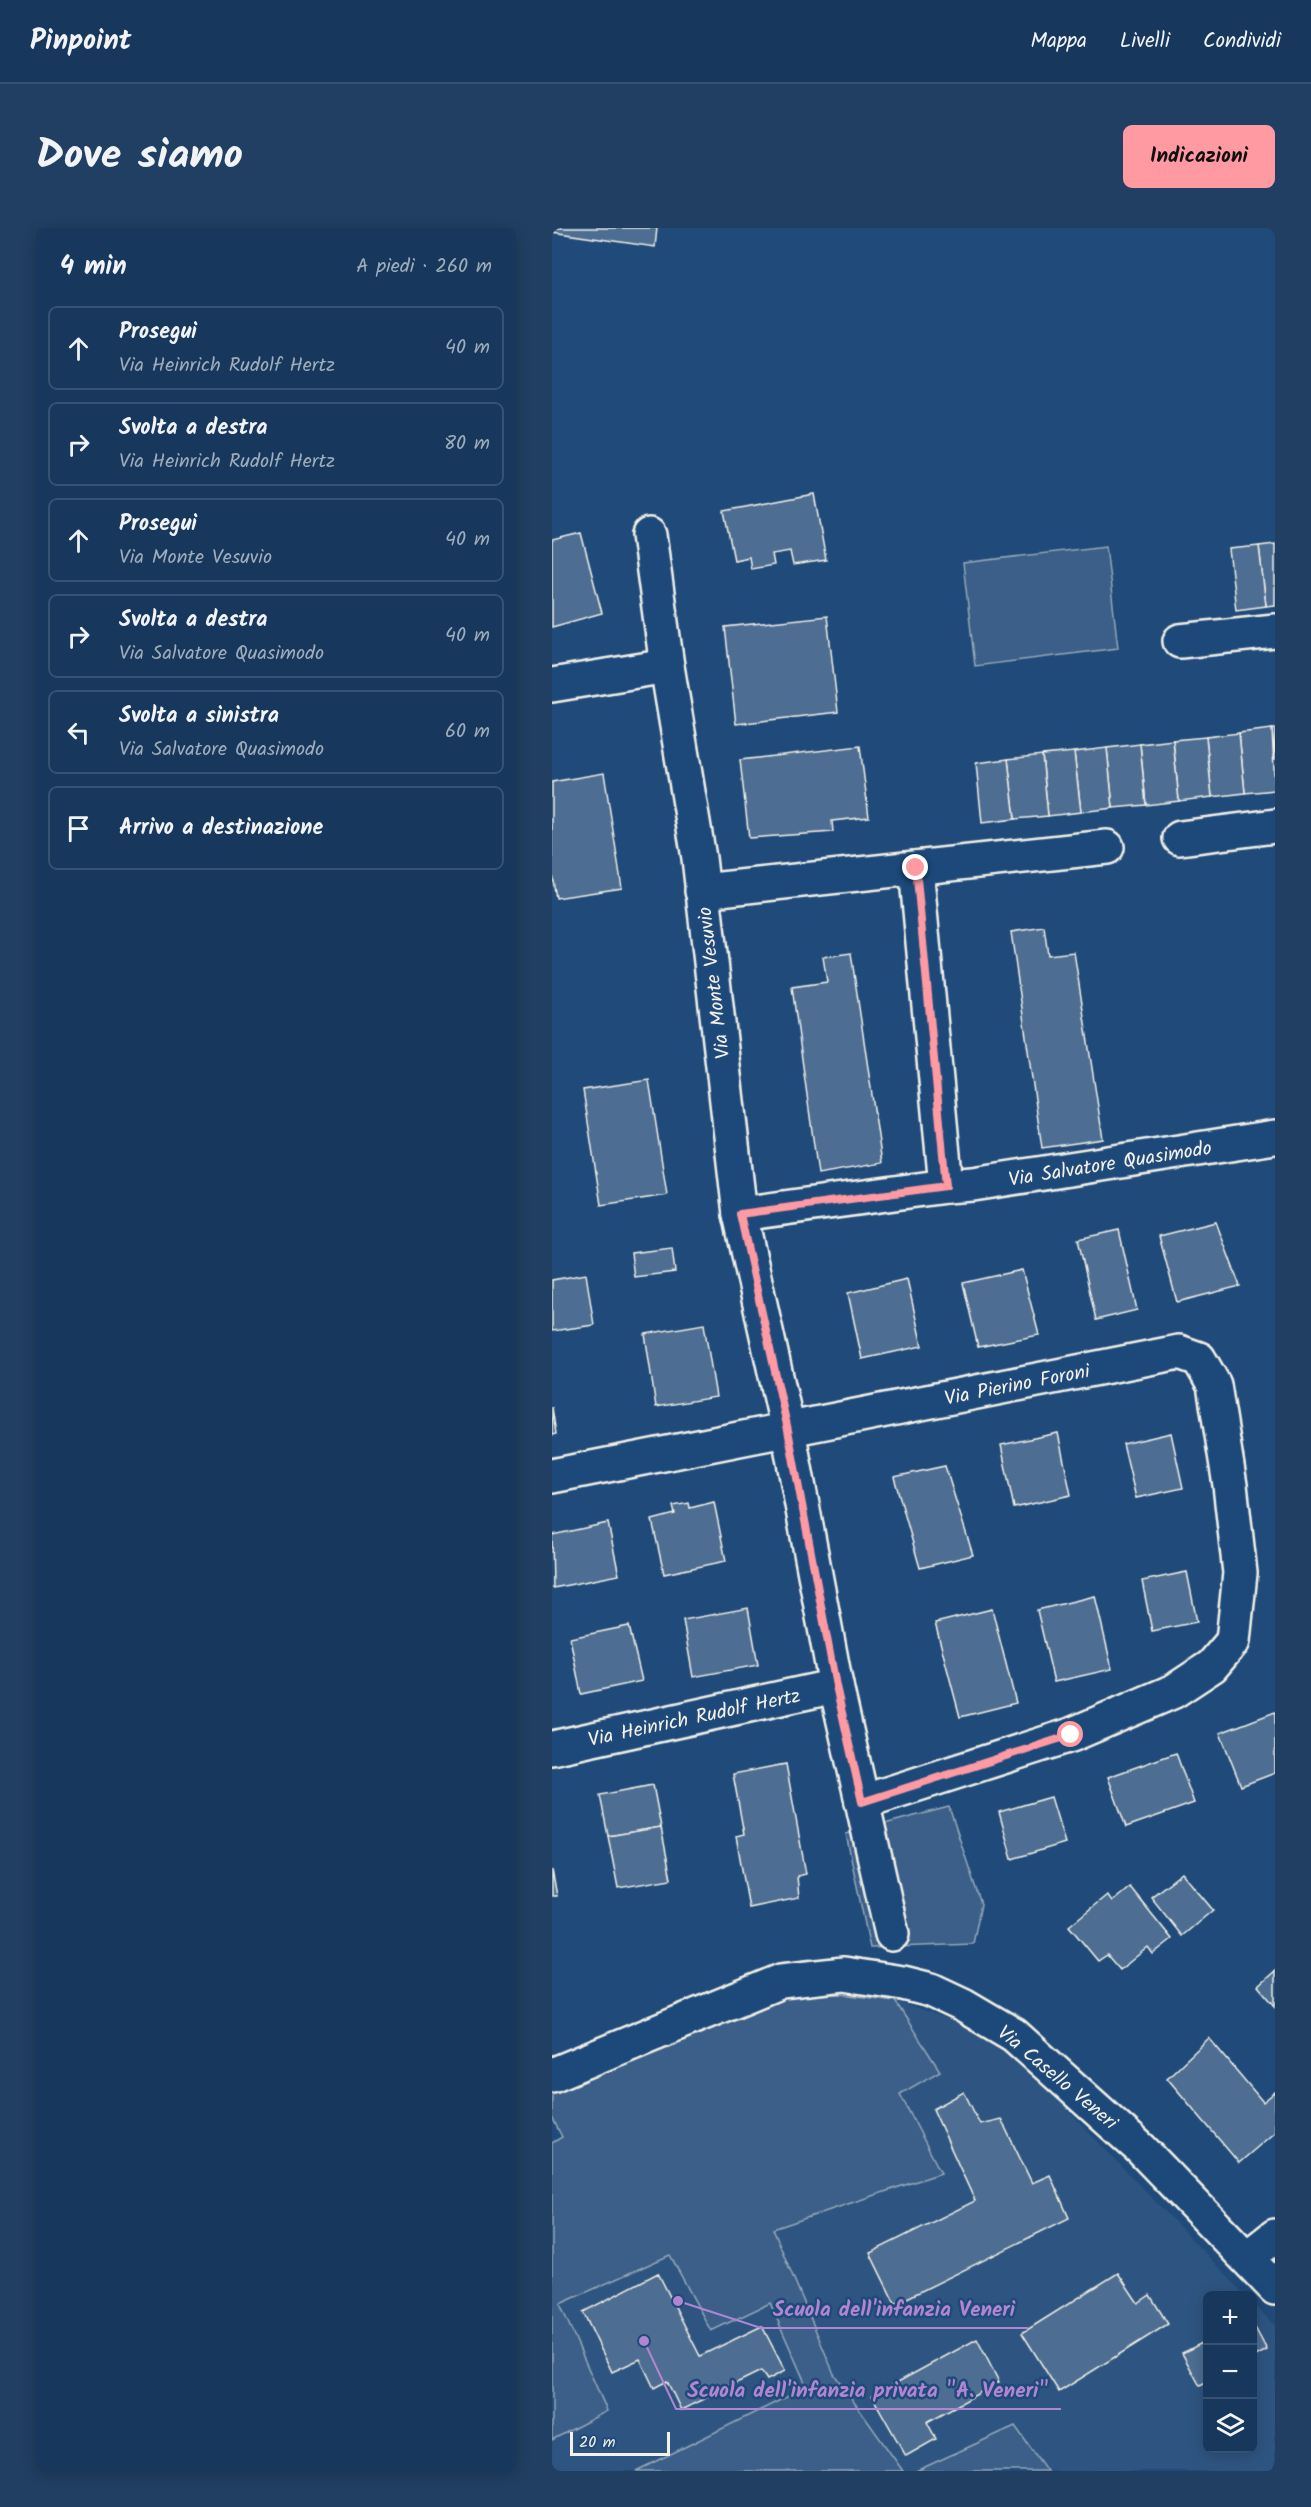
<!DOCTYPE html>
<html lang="it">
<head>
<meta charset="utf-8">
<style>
	body { margin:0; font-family:Kalam,sans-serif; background:#203f62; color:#f1f3f6 }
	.controls { position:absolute; right:18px; bottom:18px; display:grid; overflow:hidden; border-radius:9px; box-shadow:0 3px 15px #0003 }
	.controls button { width:54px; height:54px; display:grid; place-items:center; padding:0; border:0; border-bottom:2px solid #365272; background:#17385c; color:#f1f3f6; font:30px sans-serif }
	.scale { position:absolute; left:18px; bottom:15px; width:100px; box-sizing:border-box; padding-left:6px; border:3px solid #f4f1e8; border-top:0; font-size:16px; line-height:21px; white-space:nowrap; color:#f4f1e8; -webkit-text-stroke:4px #1f4a7a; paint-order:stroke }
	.stop { position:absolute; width:18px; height:18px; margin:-14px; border:4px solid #ff9aa2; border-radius:50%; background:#fff }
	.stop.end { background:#ff9aa2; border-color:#fff; box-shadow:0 2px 6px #0008 }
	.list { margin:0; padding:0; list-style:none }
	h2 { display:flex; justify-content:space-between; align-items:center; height:78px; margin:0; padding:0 24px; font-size:26px }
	h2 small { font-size:20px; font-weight:400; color:#9eacbb }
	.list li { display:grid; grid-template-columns:39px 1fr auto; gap:18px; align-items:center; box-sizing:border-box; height:84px; margin:0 12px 12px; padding:0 12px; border:2px solid #365272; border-radius:9px }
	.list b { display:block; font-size:22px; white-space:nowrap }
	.list p { margin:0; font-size:20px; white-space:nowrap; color:#9eacbb }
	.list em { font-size:20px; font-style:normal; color:#9eacbb }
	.icon { flex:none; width:33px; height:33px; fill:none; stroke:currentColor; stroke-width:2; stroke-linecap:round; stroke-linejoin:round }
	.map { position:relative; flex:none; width:723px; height:2243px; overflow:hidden; border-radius:9px }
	header { display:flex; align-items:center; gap:36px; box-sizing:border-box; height:84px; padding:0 30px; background:#17385c; border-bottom:2px solid #365272 }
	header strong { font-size:28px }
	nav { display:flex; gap:33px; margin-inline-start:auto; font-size:21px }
	.intro { display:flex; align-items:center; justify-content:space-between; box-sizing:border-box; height:144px; padding:0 36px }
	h1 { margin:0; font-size:42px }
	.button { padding:15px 27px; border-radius:9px; background:#ff9aa2; color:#111; font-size:21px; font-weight:700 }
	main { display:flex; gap:36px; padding:0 36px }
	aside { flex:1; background:#17385c; border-radius:9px; box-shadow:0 3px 15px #0003 }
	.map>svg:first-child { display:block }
	.built { fill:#2d5581 }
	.green { fill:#3a5f88; stroke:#97a8b8; stroke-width:1.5 }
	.building { fill:#4d6e92; stroke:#f4f1e8; stroke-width:1.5 }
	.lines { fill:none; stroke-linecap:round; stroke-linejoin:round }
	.street-casing { stroke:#f4f1e8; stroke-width:38 }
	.secondary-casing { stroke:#f4f1e8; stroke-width:38 }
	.street { stroke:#1f4a7a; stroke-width:33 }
	.secondary { stroke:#1f4a7a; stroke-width:33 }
	.route { stroke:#ff9aa2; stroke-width:8 }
	.labels { text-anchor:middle; stroke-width:5; stroke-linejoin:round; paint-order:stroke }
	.street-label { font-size:20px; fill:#f4f1e8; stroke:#1f4a7a }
	.leader { fill:none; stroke:#b185d1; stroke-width:2 }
	.callout-dot { fill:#b185d1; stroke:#1f4a7a; stroke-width:2 }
	.callout-label { font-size:21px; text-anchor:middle; font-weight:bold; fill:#b185d1; stroke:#1f4a7a; stroke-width:5; stroke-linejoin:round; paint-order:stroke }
</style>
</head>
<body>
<header>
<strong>Pinpoint</strong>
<nav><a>Mappa</a><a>Livelli</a><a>Condividi</a></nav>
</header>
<div class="intro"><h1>Dove siamo</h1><a class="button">Indicazioni</a></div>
<main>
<aside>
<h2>4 min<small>A piedi · 260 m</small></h2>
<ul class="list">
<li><svg class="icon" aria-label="ahead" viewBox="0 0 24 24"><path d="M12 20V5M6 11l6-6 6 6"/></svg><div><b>Prosegui</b><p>Via Heinrich Rudolf Hertz</p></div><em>40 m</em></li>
<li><svg class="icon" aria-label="right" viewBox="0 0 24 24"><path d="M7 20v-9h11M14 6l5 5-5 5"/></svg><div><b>Svolta a destra</b><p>Via Heinrich Rudolf Hertz</p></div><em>80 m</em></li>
<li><svg class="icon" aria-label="ahead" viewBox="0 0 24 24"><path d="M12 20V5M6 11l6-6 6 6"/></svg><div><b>Prosegui</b><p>Via Monte Vesuvio</p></div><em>40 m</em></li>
<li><svg class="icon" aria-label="right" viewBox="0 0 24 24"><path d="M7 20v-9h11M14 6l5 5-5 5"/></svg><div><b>Svolta a destra</b><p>Via Salvatore Quasimodo</p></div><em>40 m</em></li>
<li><svg class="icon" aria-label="left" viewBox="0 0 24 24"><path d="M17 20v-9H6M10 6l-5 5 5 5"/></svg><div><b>Svolta a sinistra</b><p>Via Salvatore Quasimodo</p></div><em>60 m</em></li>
<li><svg class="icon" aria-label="arrive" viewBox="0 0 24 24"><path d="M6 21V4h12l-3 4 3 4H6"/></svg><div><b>Arrivo a destinazione</b></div></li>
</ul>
</aside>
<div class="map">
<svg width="723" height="2243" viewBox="0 0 723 2243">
	<rect width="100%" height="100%" fill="#1f4a7a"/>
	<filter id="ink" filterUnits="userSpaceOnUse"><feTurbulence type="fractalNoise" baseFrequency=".0167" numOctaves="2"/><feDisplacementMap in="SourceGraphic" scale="12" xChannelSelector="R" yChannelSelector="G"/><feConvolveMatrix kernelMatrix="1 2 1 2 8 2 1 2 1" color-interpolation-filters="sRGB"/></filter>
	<g filter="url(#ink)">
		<polygon class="built" points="343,1773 416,1799 458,1822 693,2067 656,2068 656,2220 700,2220 701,2075 723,2098 723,2243 495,2243 463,2198 364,2243 351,2243 281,2146 235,2243 0,2243 0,1915 152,1829 389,1945 347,1865 387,1842"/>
		<g class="green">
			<polygon points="554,318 566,420 423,438 411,335"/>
			<polygon points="397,1579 429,1676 421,1716 318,1720 294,1606"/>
			<polygon points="289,1766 343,1773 388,1843 348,1866 389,1945 221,2001 282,2146 351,2243 84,2243 255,2159 218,2075 159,2103 118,2027 8,2076 55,2183 0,2212 0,1915 10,1909 0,1889 0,1866 232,1768"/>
			<polygon points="463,2198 495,2243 364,2243"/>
		</g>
		<g class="building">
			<polygon points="0,0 105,0 103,19 0,4"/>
			<polygon points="262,266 274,332 241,337 238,323 220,326 222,337 199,341 197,329 182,332 172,283"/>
			<polygon points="29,305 50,385 0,399 0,312"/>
			<polygon points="723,316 723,377 714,378 707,318"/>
			<polygon points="707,318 714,378 684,382 677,321"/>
			<polygon points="275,388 286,484 184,496 173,399"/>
			<polygon points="720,501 723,501 723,532"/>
			<polygon points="720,501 723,562 693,565 687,505"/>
			<polygon points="687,505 693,565 660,569 654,509"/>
			<polygon points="654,509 660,569 627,573 621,512"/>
			<polygon points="621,512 627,573 594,577 588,516"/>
			<polygon points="588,516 594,577 561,580 555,520"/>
			<polygon points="308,518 317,589 280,593 281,604 197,610 188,532"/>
			<polygon points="555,520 561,580 529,584 522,524"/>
			<polygon points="522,524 529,584 496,588 490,527"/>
			<polygon points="490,527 496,588 463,591 456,531"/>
			<polygon points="456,531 463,591 430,595 424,535"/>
			<polygon points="52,545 70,660 4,670 0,646 0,554"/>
			<polygon points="492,699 496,727 522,724 551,911 490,920 459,704"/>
			<polygon points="299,725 330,935 266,946 240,759 275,754 271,729"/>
			<polygon points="97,852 115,967 49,977 31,862"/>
			<polygon points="664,994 688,1058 625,1074 607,1008"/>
			<polygon points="567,1002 585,1082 544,1092 526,1011"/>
			<polygon points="120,1020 123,1044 82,1049 79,1025"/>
			<polygon points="470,1042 487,1107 426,1119 411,1055"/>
			<polygon points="34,1046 42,1097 0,1103 0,1052"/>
			<polygon points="355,1051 370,1118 310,1131 296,1065"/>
			<polygon points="152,1096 164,1169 104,1179 93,1106"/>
			<polygon points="0,1179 4,1206 0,1207"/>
			<polygon points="506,1205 519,1267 462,1280 449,1217"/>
			<polygon points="619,1205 631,1260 584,1270 571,1216"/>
			<polygon points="393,1238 421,1327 368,1340 342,1249"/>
			<polygon points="162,1274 174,1333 112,1346 100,1292 123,1286 121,1278 137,1275 138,1280"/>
			<polygon points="56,1295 67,1347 1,1360 0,1307"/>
			<polygon points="635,1344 645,1394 600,1403 590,1353"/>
			<polygon points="543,1368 560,1441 502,1454 485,1382"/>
			<polygon points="196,1380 206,1437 141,1449 131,1392"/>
			<polygon points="440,1381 464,1475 408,1489 383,1395"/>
			<polygon points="77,1398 90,1453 29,1466 18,1410"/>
			<polygon points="723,1484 723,1545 689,1558 668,1505"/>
			<polygon points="624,1525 642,1575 574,1599 556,1549"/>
			<polygon points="234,1536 254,1646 245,1648 247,1670 197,1680 184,1608 192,1606 181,1546"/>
			<polygon points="101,1557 109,1599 56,1608 48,1567"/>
			<polygon points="499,1569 513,1615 460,1631 447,1584"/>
			<polygon points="109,1599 119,1651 66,1660 56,1608"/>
			<polygon points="0,1642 5,1668 0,1668"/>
			<polygon points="630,1645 661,1682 630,1708 599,1669"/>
			<polygon points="578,1659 620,1711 601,1726 596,1719 568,1742 555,1727 546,1733 517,1698 555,1667 560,1674"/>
			<polygon points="723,1743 723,1778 706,1758"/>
			<polygon points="657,1810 711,1874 723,1864 723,1904 687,1935 615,1850"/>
			<polygon points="412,1864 428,1896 449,1891 480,1955 498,1947 517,1990 343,2076 318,2025 423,1973 381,1881"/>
			<polygon points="106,2045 148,2128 210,2098 233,2143 215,2152 209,2143 129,2182 115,2153 102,2160 88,2131 60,2144 31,2084"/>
			<polygon points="566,2045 586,2075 598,2067 616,2096 507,2164 470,2105"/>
			<polygon points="700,2094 715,2122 700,2130"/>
			<polygon points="425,2111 447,2154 375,2194 384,2211 354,2228 320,2168"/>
			<polygon points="656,2112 656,2154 648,2158 630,2125"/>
		</g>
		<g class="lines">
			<g class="street-casing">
				<g id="street">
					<polyline points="97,307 115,438 147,630 188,986 236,1202 284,1458 340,1706"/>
					<polyline points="628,413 723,403"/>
					<polyline points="0,457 115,438"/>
					<polyline points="628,610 723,598"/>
					<polyline points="364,640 394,958"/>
					<polyline points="150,663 555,619"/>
					<polyline points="188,986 394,958 421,956 723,909"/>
					<polyline points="0,1248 627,1124 647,1131 662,1157 678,1257 688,1345 681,1413 660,1438 622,1463 519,1507 310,1574"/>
					<polyline points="0,1520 284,1458"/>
					<polyline points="695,2030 723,2008"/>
				</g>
			</g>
			<g class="secondary-casing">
				<polyline id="secondary" points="0,1847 229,1753 292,1746 351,1755 379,1762 411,1777 462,1807 589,1921 723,2060"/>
			</g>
			<use href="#street" class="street"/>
			<use href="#secondary" class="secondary"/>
		</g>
	</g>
	<g class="lines" filter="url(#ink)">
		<polyline class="route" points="364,640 394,958 188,986 236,1202 284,1458 310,1574 519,1507"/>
	</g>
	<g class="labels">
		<g class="street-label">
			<text transform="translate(161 755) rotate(-97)" y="7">Via Monte Vesuvio</text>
			<text transform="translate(558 935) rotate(-9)" y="7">Via Salvatore Quasimodo</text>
			<text transform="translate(465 1156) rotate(-11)" y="7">Via Pierino Foroni</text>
			<text transform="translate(142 1489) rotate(-12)" y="7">Via Heinrich Rudolf Hertz</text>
			<text transform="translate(506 1849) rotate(40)" y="7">Via Casello Veneri</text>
		</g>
	</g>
	<path class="leader" d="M126 2073L209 2100H476M92 2113L124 2181H509"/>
	<g class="callout-dot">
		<circle cx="126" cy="2073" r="6"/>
		<circle cx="92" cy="2113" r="6"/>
	</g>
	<g class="callout-label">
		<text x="342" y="2088">Scuola dell'infanzia Veneri</text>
		<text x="316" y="2169">Scuola dell'infanzia privata "A. Veneri"</text>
	</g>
</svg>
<div class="controls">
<button>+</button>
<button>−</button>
<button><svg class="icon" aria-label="layers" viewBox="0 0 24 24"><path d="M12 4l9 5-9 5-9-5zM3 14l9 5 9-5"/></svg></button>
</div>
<div class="scale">20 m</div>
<div class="stop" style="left:519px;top:1507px"></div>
<div class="stop end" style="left:364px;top:640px"></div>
</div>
</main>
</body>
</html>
